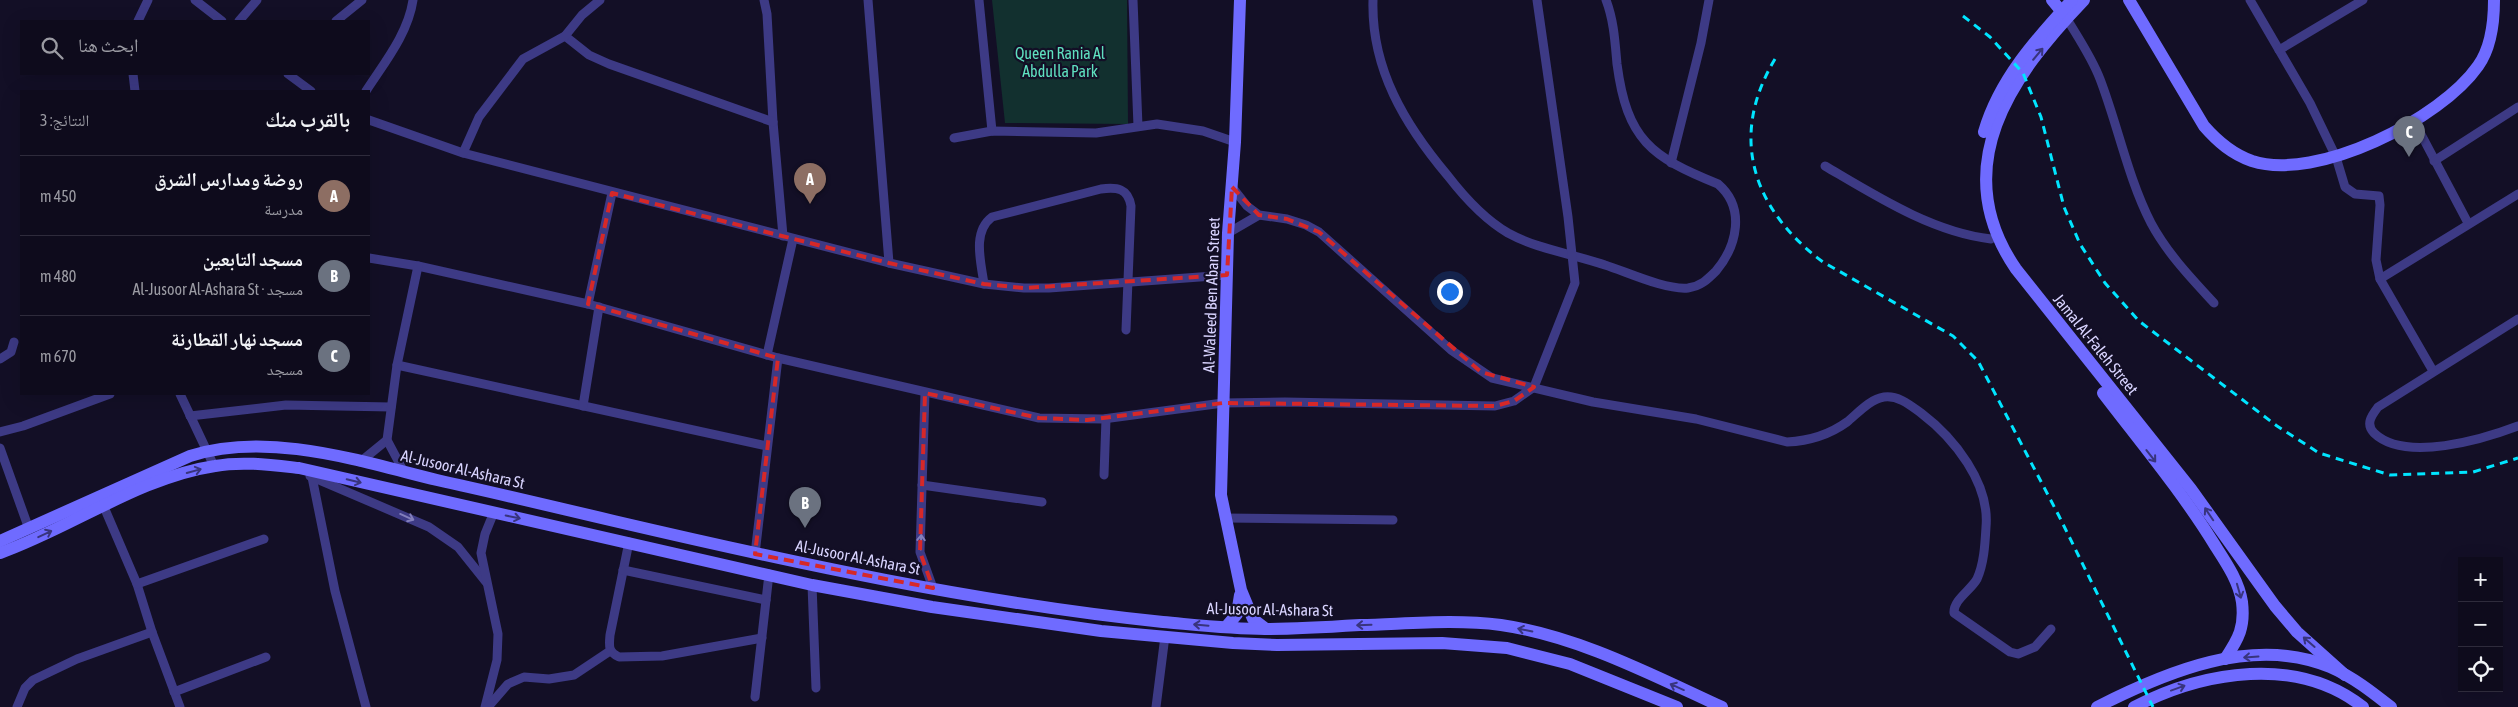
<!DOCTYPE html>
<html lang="ar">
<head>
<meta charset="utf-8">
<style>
	body { margin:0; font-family:"Asap Condensed","Noto Naskh Arabic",sans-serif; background:#171425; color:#f1f3f6; direction:rtl }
	.controls { position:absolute; right:15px; bottom:15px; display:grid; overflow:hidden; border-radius:0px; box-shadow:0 5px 20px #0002 }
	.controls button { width:45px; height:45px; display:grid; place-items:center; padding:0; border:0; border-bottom:1px solid #2e2b3b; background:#0e0b1c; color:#f1f3f6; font:25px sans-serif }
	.you { position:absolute; left:1449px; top:291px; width:18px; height:18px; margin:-12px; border:4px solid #fff; border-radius:50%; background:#1a73e8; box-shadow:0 0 0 8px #1a73e833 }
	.badge { display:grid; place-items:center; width:32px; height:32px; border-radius:50%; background:#00e5ff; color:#fff; font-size:16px; font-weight:700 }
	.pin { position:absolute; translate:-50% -41px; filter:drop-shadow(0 1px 2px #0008) }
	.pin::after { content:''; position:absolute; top:26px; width:18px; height:15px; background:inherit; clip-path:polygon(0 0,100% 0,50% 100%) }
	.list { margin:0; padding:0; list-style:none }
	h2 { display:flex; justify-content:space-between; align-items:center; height:65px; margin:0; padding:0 20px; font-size:21px }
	h2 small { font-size:16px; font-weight:400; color:#9b9ba3 }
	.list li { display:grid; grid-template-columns:32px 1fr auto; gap:15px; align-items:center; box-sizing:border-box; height:80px; padding:0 20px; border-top:1px solid #2e2b3b }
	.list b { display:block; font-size:19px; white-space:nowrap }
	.list p { margin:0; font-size:16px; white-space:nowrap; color:#9b9ba3 }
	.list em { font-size:16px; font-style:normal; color:#9b9ba3 }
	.icon { flex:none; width:28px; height:28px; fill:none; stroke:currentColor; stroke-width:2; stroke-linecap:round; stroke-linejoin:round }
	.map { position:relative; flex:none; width:2518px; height:707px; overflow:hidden; direction:ltr }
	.search { position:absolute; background:#0e0b1c; box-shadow:0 5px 20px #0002; left:20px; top:20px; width:350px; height:55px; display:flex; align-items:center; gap:12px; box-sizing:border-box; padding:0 18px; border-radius:0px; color:#9b9ba3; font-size:19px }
	.panel { position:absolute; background:#0e0b1c; box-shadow:0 5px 20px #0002; left:20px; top:90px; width:350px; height:305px; border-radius:0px; direction:rtl }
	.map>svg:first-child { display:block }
	.green { fill:#12302f }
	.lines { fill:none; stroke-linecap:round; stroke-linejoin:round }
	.street { stroke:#3d3a85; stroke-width:9 }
	.secondary { stroke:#6f6bff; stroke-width:12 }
	.rail { stroke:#00e5ff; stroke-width:3; stroke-dasharray:8 6; stroke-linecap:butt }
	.oneway { stroke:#38347d }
	.oneway2 { stroke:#837fbc }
	.marked { fill:none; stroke:#d62828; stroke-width:4; stroke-dasharray:10 6; stroke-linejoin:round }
	.labels { text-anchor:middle; stroke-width:4.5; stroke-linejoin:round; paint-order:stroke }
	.park-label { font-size:16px; fill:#5fe0c0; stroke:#130f26 }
	.street-label { font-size:16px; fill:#d9d4ff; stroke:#130f26 }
</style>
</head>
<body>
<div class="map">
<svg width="2518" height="707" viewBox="0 0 2518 707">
	<rect width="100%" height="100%" fill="#130f26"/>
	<polygon class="green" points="992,0 1127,0 1128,124 1005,123"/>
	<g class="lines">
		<g class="street">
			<polyline points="195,0 222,21"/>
			<polyline points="764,0 767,14 773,122 783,236"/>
			<polyline points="868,0 889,263"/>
			<polyline points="979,0 992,131"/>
			<polyline points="1133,0 1138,126"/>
			<path d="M1373,0C1371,69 1405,125 1448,176C1465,198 1484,219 1508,233C1537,249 1573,254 1605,265C1627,272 1665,290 1688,288C1701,286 1707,280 1716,271C1737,246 1746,208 1718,184C1651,157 1627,140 1617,64C1615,42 1614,21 1606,0"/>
			<polyline points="2250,0 2310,103 2336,157 2345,187 2355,194 2379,196 2380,205 2376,260 2380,279"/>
			<path d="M2067,19C2079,39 2092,58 2100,79C2118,126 2128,178 2151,223C2167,253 2191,278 2214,303"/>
			<polyline points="138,21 148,0"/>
			<polyline points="239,21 257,0"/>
			<polyline points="336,21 362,0"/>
			<polyline points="565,36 589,55 609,64 773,122"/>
			<polyline points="2279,50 2363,0"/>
			<polyline points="133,74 135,91"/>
			<polyline points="288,74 311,91"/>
			<path d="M366,91C384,63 408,34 413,0"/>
			<polyline points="369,120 463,153 889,263 984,284 1024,288 1049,288 1227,275"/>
			<polyline points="2414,121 2468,223"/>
			<polyline points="954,138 992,131 1096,133 1157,124 1203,131 1235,142"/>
			<polyline points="463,153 479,117 523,59 565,36 582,15 600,0"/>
			<polyline points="2434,161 2518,107"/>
			<polyline points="1671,163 1701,43 1709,0"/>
			<path d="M1825,166C1876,196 1932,232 1991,239"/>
			<path d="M1232,187L1247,206L1259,215L1287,219L1306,225L1319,232L1451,350L1492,378L1593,402L1696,419L1787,442C1808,441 1829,435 1847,422C1858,413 1870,399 1884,397C1898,395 1910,405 1921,413C1954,438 1990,483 1986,527C1985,544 1984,564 1977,579C1971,590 1953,600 1954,613L2010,652L2018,654L2035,647L2051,629"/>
			<polyline points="1228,233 1259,215"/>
			<polyline points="369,258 418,266 588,304 778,358 1039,418 1103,419 1223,403 1285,402 1495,406 1514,401 1534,387 1575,283 1568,217 1537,0"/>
			<path d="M984,284C981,262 972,232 992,217L1101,189C1117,187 1128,188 1131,206L1126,330"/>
			<polyline points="588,304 612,193"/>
			<path d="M2518,319L2378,407C2372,415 2365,424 2374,433C2405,463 2484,439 2518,426"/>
			<polyline points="767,355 793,239"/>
			<polyline points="0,359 11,352 14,342"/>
			<polyline points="397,365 767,446"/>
			<polyline points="2433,371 2380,279 2518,194"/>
			<polyline points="925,393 920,552 933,588"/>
			<polyline points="180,394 214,466"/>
			<polyline points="583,406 599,307"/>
			<polyline points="190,416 286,405 391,407"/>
			<polyline points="0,432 23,426 110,394"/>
			<polyline points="0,448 29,529"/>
			<polyline points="360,462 387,440"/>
			<polyline points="404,472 387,440 397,365 418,266"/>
			<polyline points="1104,475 1106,419"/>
			<polyline points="310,476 429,527 458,547 486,582"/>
			<polyline points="312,477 335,591 366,707"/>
			<polyline points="922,485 1042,502"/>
			<polyline points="104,507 137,584 152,632 180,707"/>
			<polyline points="1225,518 1393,520"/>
			<path d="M629,542L610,635C609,646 608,652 619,657L662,656L762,638"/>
			<polyline points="755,554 778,358"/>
			<polyline points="623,570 766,600"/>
			<polyline points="137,584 264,539"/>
			<polyline points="812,585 816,688"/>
			<polyline points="174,692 266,657"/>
			<polyline points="755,697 769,574"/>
			<polyline points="17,707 25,688 33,680 77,659 152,632"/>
			<polyline points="485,707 497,660 498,634 481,553 485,534 494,512"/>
			<polyline points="488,707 508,684 524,677 549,679 574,675 610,651"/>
			<polyline points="1156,707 1165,636"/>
		</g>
		<g class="secondary">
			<polyline points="1240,0 1235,142 1228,233 1221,495 1241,590 1253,619 1266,629"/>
			<polyline points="2052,0 2066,17"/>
			<path d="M2084,0C2011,76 1946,167 2016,269L2191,489L2275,606L2297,632L2345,675"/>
			<path d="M2129,0L2204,126C2218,142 2232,154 2252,161C2317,182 2441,119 2478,66C2491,48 2494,22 2494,0"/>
			<path d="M1984,132C1999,80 2036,39 2072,0"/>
			<path d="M2103,393C2142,444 2183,493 2216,547C2227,564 2239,582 2242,602C2245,627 2239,638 2225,659"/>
			<path d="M0,541L190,456C269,431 359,461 437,480C496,493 555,507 614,521C794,563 978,603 1163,622C1197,625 1231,629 1265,629C1296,629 1328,627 1360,625C1406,624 1454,619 1501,625C1578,636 1652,675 1722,707"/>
			<path d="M0,553C71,528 140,477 215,466C242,461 272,465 299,468L812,585L932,607L1101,631L1233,643L1277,645L1442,643L1507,648L1570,664L1677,707"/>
			<polyline points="1226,627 1237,614 1240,595"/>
			<path d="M2097,707C2166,672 2253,635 2330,667C2353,677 2372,692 2391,707"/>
			<path d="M2134,707C2204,671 2297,655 2363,707"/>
		</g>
		<g class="rail">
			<polyline points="1963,16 1990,37 2023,73 2041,117 2064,207 2080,244 2105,283 2139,321 2277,426 2319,453 2390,475 2473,472 2518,458"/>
			<path d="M1775,59C1728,137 1753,210 1823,262L1953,336L1978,361L2059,516L2153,707"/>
		</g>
	</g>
	<defs><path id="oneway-shaft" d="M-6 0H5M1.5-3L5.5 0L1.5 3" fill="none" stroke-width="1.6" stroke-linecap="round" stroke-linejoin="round" transform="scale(1.25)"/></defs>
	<g class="oneway">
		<use href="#oneway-shaft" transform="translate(2038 54) rotate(-50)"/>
		<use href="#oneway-shaft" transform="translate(2151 456) rotate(52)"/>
		<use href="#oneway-shaft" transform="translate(194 471) rotate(-15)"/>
		<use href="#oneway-shaft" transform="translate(354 481) rotate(13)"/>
		<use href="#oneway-shaft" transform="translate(2209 514) rotate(-124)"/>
		<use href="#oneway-shaft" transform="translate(513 517) rotate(12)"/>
		<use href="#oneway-shaft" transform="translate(45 534) rotate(-25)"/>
		<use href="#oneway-shaft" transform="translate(2239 591) rotate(74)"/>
		<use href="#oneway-shaft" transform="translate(1201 625) rotate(-175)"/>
		<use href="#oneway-shaft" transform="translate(1364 625) rotate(178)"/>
		<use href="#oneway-shaft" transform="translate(1525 630) rotate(-168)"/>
		<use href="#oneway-shaft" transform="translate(2309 642) rotate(-139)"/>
		<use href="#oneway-shaft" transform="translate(2251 657) rotate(176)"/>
		<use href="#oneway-shaft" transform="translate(1677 687) rotate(-156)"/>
		<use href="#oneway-shaft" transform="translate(2178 688) rotate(-20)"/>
	</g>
	<g class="oneway2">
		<use href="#oneway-shaft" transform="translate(407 517) rotate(24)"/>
		<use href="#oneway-shaft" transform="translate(921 542) rotate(-88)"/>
	</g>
	<path class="marked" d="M1232,187L1259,215L1287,219L1319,232L1481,372L1534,387L1514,401L1495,406L1223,403L1087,420L1039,418L925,393L920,552L933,588L755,554L778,358L588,304L612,193L889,263L984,284L1024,288L1227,275Z"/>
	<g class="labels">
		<g class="park-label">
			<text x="1060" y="59">Queen Rania Al<tspan x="1060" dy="18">Abdulla Park</tspan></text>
		</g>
		<g class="street-label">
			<text transform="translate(1211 295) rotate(-88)" y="6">Al-Waleed Ben Aban Street</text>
			<text transform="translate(2096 344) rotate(51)" y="6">Jamal Al-Faleh Street</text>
			<text transform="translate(463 469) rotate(13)" y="6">Al-Jusoor Al-Ashara St</text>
			<text transform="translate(858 557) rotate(11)" y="6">Al-Jusoor Al-Ashara St</text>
			<text transform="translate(1270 609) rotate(1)" y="6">Al-Jusoor Al-Ashara St</text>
		</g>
	</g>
</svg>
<div class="controls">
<button>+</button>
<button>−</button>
<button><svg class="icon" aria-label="locate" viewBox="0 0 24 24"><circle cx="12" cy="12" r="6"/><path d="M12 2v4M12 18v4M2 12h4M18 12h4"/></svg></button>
</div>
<div class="you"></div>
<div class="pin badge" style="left:810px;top:204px;background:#8d6e63">A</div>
<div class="pin badge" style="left:805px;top:528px;background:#6b7280">B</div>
<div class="pin badge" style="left:2409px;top:157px;background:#6b7280">C</div>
<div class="search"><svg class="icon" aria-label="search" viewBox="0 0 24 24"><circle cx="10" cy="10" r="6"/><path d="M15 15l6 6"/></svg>ابحث هنا</div>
<section class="panel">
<h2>بالقرب منك<small>النتائج: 3</small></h2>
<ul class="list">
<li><span class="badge" style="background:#8d6e63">A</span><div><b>روضة ومدارس الشرق</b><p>مدرسة</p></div><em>450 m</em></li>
<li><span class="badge" style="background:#6b7280">B</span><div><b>مسجد التابعين</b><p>مسجد · Al-Jusoor Al-Ashara St</p></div><em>480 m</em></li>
<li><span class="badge" style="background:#6b7280">C</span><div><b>مسجد نهار القطارنة</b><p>مسجد</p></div><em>670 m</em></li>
</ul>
</section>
</div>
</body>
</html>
